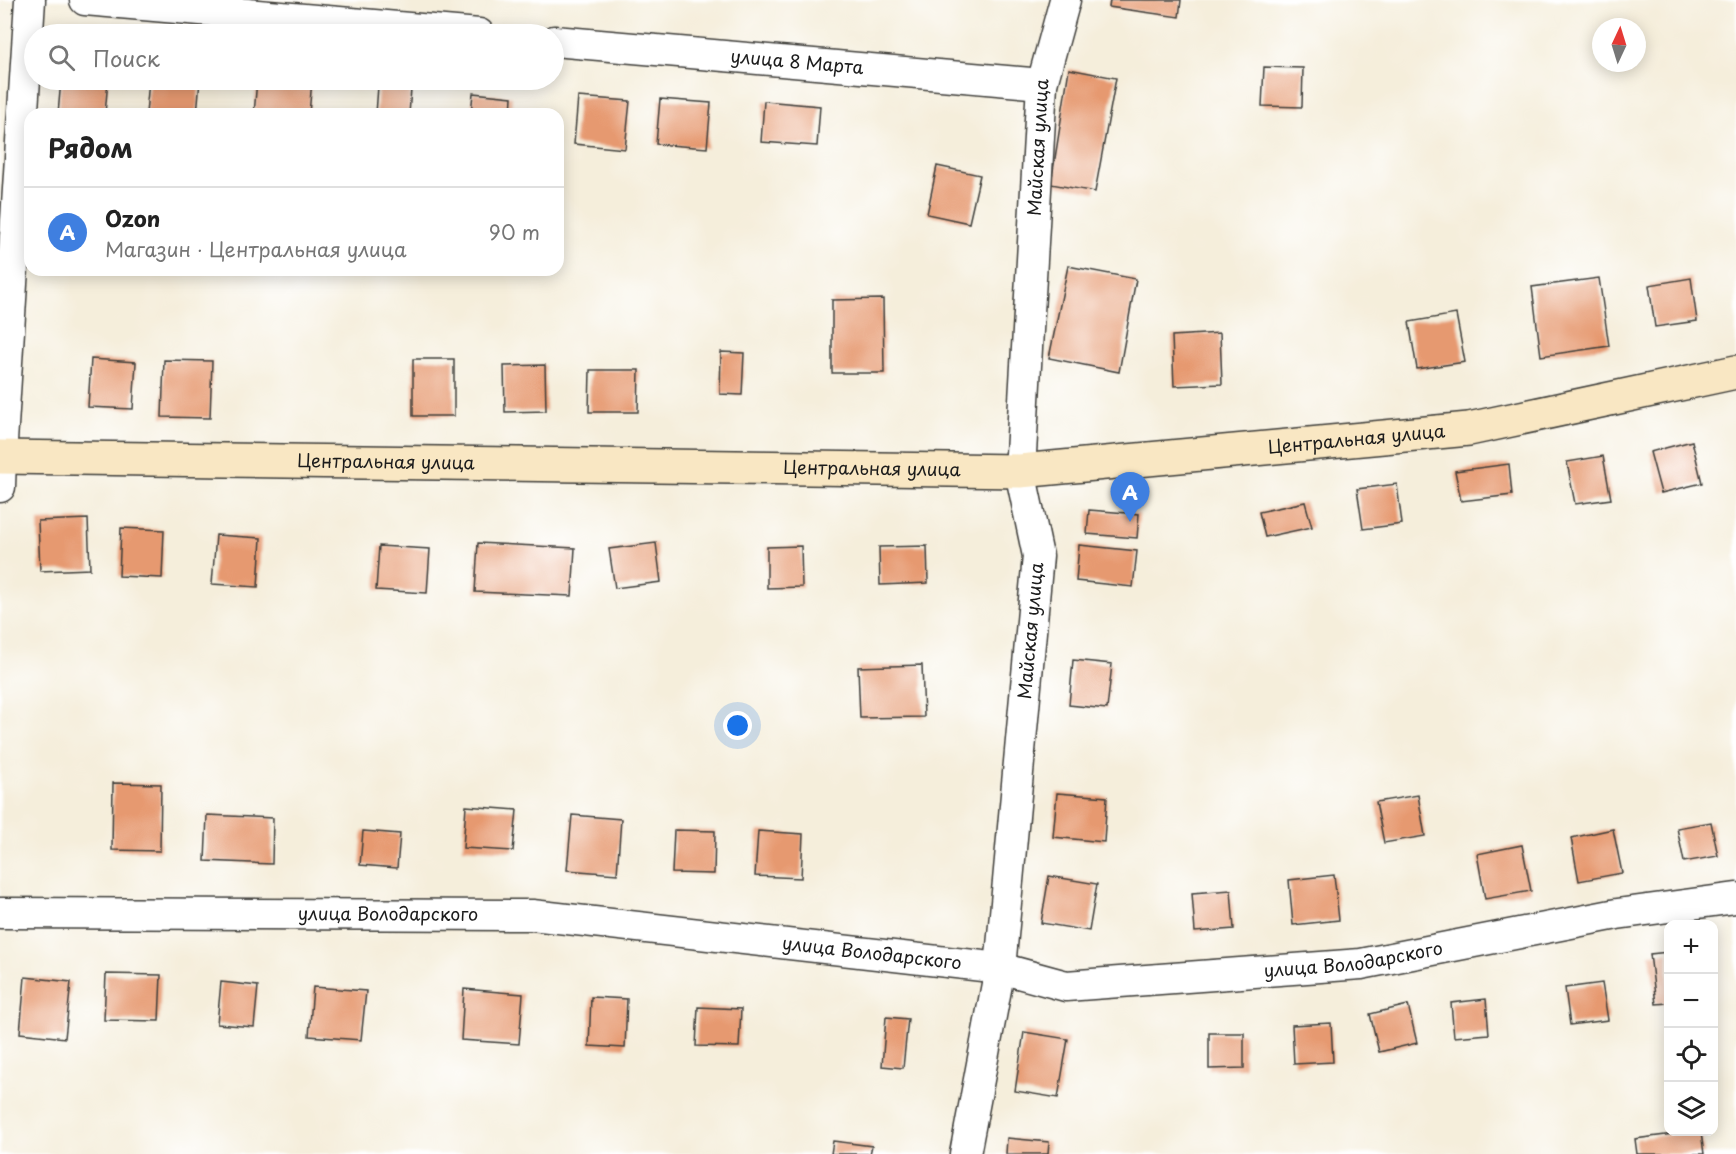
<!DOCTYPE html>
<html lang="ru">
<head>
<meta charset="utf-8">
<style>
	body { margin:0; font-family:"Playpen Sans",sans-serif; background:#f2f2f2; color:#222 }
	.controls { position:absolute; right:18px; bottom:18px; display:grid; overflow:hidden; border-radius:12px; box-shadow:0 3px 15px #0003 }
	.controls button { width:54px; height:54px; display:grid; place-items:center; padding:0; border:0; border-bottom:2px solid #e0e0e0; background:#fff; color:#222; font:30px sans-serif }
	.compass { position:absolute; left:1592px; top:18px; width:54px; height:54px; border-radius:50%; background:#fff; box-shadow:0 3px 15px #0003; rotate:4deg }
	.you { position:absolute; left:738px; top:726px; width:21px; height:21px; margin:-15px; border:4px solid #fff; border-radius:50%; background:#1a73e8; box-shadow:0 0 0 9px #1a73e833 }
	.badge { display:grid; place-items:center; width:39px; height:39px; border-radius:50%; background:#1f6fb2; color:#fff; font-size:20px; font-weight:700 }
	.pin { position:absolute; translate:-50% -50px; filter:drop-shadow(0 2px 3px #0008) }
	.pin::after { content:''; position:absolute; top:32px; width:21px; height:18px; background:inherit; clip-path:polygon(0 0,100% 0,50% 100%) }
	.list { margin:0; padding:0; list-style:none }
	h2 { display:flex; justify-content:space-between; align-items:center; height:78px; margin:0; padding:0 24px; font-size:26px }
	h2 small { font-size:20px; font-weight:400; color:#767676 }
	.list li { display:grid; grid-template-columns:39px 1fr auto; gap:18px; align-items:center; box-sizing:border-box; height:90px; padding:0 24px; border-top:2px solid #e0e0e0 }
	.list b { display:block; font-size:22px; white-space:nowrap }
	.list p { margin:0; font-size:20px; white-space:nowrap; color:#767676 }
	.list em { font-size:20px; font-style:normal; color:#767676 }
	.icon { flex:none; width:33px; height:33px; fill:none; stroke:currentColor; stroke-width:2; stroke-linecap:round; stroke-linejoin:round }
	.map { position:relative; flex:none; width:1736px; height:1154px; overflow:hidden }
	.search { position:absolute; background:#fff; box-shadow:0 3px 15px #0003; left:24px; top:24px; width:540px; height:66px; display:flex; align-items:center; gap:15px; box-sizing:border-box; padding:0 21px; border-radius:33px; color:#767676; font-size:22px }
	.panel { position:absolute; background:#fff; box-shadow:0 3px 15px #0003; left:24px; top:108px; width:540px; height:168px; border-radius:18px }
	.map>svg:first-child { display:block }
	.building { fill:#e6996f }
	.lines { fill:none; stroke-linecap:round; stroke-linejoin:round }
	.street-casing { stroke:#3d3c39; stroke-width:33 }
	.secondary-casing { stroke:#3d3c39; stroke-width:36 }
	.street { stroke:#fff; stroke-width:30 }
	.secondary { stroke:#f9e7c3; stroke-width:33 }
	.labels { text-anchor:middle; stroke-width:4.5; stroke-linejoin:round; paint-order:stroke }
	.street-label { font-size:18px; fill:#1c1c1c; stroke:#fff }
</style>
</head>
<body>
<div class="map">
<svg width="1736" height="1154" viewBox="0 0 1736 1154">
	<rect width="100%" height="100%" fill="#fff"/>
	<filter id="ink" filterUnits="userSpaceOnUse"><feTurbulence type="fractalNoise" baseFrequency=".0167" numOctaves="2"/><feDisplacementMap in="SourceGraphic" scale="12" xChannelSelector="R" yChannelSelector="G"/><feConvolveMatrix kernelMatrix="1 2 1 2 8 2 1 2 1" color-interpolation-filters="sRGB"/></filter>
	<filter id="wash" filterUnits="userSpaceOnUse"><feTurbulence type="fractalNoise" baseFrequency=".008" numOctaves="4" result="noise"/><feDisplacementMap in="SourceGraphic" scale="24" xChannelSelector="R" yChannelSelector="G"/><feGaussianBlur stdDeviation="1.35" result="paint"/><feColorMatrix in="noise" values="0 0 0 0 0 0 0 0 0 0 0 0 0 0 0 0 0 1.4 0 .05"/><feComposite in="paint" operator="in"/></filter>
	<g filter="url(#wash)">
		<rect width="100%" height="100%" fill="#f5eedb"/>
		<g id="blocks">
			<g class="building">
				<polygon points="1110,0 1181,0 1179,17 1109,7"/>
				<polygon points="1264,67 1303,68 1302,107 1262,106"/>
				<polygon points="1069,69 1116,78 1095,192 1051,184"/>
				<polygon points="61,80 108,80 105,114 58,114"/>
				<polygon points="149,80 200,80 197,114 146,114"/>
				<polygon points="257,80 312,80 309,114 254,114"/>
				<polygon points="378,86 411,89 409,114 376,114"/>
				<polygon points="473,93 512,97 511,114 471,114"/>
				<polygon points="578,97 630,101 625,149 574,144"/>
				<polygon points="660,99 711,103 707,148 656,144"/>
				<polygon points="764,101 820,106 817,146 761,142"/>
				<polygon points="937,166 980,175 969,223 927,214"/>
				<polygon points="1068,266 1136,279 1119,372 1049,358"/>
				<polygon points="1599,278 1609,346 1541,356 1532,287"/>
				<polygon points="1691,278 1697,321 1655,327 1649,285"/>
				<polygon points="883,299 884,373 832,373 832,300"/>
				<polygon points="1456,314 1465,362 1417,369 1409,322"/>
				<polygon points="1220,333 1222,384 1174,386 1172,336"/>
				<polygon points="721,352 744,353 742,395 720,394"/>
				<polygon points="91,359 136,362 133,409 88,407"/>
				<rect x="413" y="359" width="41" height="57"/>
				<polygon points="164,360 212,361 210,418 162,417"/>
				<polygon points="545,365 546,411 505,412 504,366"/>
				<polygon points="590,370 639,370 638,412 589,412"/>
				<polygon points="1692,441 1702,483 1661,493 1650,452"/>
				<polygon points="1603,456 1611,499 1575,504 1567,462"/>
				<polygon points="1509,464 1512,495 1461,501 1455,471"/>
				<polygon points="1397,484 1402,524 1363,529 1357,489"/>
				<polygon points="1305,502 1312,527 1265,537 1259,512"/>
				<polygon points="1089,510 1139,514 1137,538 1087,534"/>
				<polygon points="88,519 90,569 40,571 38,521"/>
				<polygon points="121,528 164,530 162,578 119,576"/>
				<polygon points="216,535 261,538 258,587 212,584"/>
				<polygon points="478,543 575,548 572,596 475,592"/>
				<polygon points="656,543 661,582 615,588 609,549"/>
				<polygon points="1079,545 1137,551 1133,587 1076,581"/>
				<polygon points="379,546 430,549 427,593 376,590"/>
				<polygon points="801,546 802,587 767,588 767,547"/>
				<polygon points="927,546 928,583 880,585 879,547"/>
				<polygon points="1073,660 1112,664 1107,709 1069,705"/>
				<polygon points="922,665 924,717 860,718 858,667"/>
				<polygon points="113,783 161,784 160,851 112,850"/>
				<polygon points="1057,793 1107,797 1104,842 1053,837"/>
				<polygon points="1418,795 1425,836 1384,843 1376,802"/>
				<polygon points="466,806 517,810 513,851 463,848"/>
				<polygon points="207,815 273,818 272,864 205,861"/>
				<polygon points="572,815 621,819 617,874 567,870"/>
				<polygon points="1711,822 1718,856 1684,862 1677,828"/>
				<polygon points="1613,829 1622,873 1579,881 1571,838"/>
				<polygon points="674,830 715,831 714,874 672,873"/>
				<polygon points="363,831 400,834 397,868 360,865"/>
				<polygon points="758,831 803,834 801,878 755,876"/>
				<polygon points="1522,845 1531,891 1485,899 1477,854"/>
				<polygon points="1334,875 1339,920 1293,925 1289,880"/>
				<polygon points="1049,876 1097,884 1089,931 1041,923"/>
				<polygon points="1231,890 1234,929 1195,932 1192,893"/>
				<polygon points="1668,952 1668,1003 1656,1004 1650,954"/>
				<polygon points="106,974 161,975 159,1021 104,1020"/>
				<polygon points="25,977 71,982 65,1038 20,1033"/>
				<polygon points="221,982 258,986 254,1027 217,1024"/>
				<polygon points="1602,983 1608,1020 1570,1025 1565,988"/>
				<polygon points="313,987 366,991 361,1040 309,1036"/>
				<polygon points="464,989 523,994 519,1044 461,1040"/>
				<polygon points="591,997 627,999 625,1048 589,1046"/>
				<polygon points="1486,999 1489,1034 1454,1037 1451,1003"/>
				<polygon points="1408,1005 1417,1043 1379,1052 1370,1014"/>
				<polygon points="698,1007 741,1009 739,1047 696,1046"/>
				<polygon points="886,1017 908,1019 903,1068 882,1066"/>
				<polygon points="1331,1023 1333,1062 1294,1064 1292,1025"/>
				<polygon points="1024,1032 1068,1039 1058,1098 1015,1091"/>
				<polygon points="1209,1033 1244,1033 1244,1068 1209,1069"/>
				<polygon points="1689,1132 1701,1132 1704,1154 1637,1154 1635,1139"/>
				<polygon points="1007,1138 1049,1142 1048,1154 1006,1154"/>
				<polygon points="833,1141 872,1146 870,1154 831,1154"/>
			</g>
		</g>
	</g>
	<g filter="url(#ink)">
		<use href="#blocks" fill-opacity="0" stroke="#3d3c39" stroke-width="1.5"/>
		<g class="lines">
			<g class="street-casing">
				<g id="street">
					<polyline points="85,0 479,34"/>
					<path id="s1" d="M554,41L1042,84"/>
					<polyline points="0,487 1,457 30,0"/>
					<path id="s2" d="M0,913L532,915L1000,968L1066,986L1361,964L1617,914L1736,898"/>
					<path id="s3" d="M965,1154L1000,968L1038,556L1020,471L1042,84L1065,0"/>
				</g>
			</g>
			<g class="secondary-casing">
				<g id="secondary">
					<path id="s4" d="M0,457L1020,471L1469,429L1736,372"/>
				</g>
			</g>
			<use href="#street" class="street"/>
			<use href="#secondary" class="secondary"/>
		</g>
	</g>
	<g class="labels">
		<g class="street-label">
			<text dy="6" stroke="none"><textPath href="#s1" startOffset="244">улица 8 Марта</textPath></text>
			<text dy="6" stroke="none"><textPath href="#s3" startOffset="1014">Майская улица</textPath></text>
			<text dy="6" stroke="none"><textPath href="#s4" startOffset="1358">Центральная улица</textPath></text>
			<text dy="6" stroke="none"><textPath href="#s4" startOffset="386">Центральная улица</textPath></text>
			<text dy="6" stroke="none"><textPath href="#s4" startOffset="872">Центральная улица</textPath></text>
			<text dy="6" stroke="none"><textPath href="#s3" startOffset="528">Майская улица</textPath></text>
			<text dy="6" stroke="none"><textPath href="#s2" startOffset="388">улица Володарского</textPath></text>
			<text dy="6" stroke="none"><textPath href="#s2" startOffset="874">улица Володарского</textPath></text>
			<text dy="6" stroke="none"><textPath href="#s2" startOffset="1360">улица Володарского</textPath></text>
		</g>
	</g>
</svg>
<div class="controls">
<button>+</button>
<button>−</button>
<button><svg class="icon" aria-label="locate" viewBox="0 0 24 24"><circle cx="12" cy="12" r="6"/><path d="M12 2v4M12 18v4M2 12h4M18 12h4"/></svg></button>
<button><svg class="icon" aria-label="layers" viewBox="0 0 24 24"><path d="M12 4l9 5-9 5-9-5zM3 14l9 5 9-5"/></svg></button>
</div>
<svg class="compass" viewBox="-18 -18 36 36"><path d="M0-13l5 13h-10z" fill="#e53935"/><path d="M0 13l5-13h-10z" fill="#767676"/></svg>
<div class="you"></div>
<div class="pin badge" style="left:1130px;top:522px;background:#3f7fe0">A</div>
<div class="search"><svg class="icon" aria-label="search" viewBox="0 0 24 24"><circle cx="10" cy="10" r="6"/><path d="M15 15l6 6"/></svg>Поиск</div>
<section class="panel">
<h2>Рядом<small></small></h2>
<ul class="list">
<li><span class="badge" style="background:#3f7fe0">A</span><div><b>Ozon</b><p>Магазин · Центральная улица</p></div><em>90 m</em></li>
</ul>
</section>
</div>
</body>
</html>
